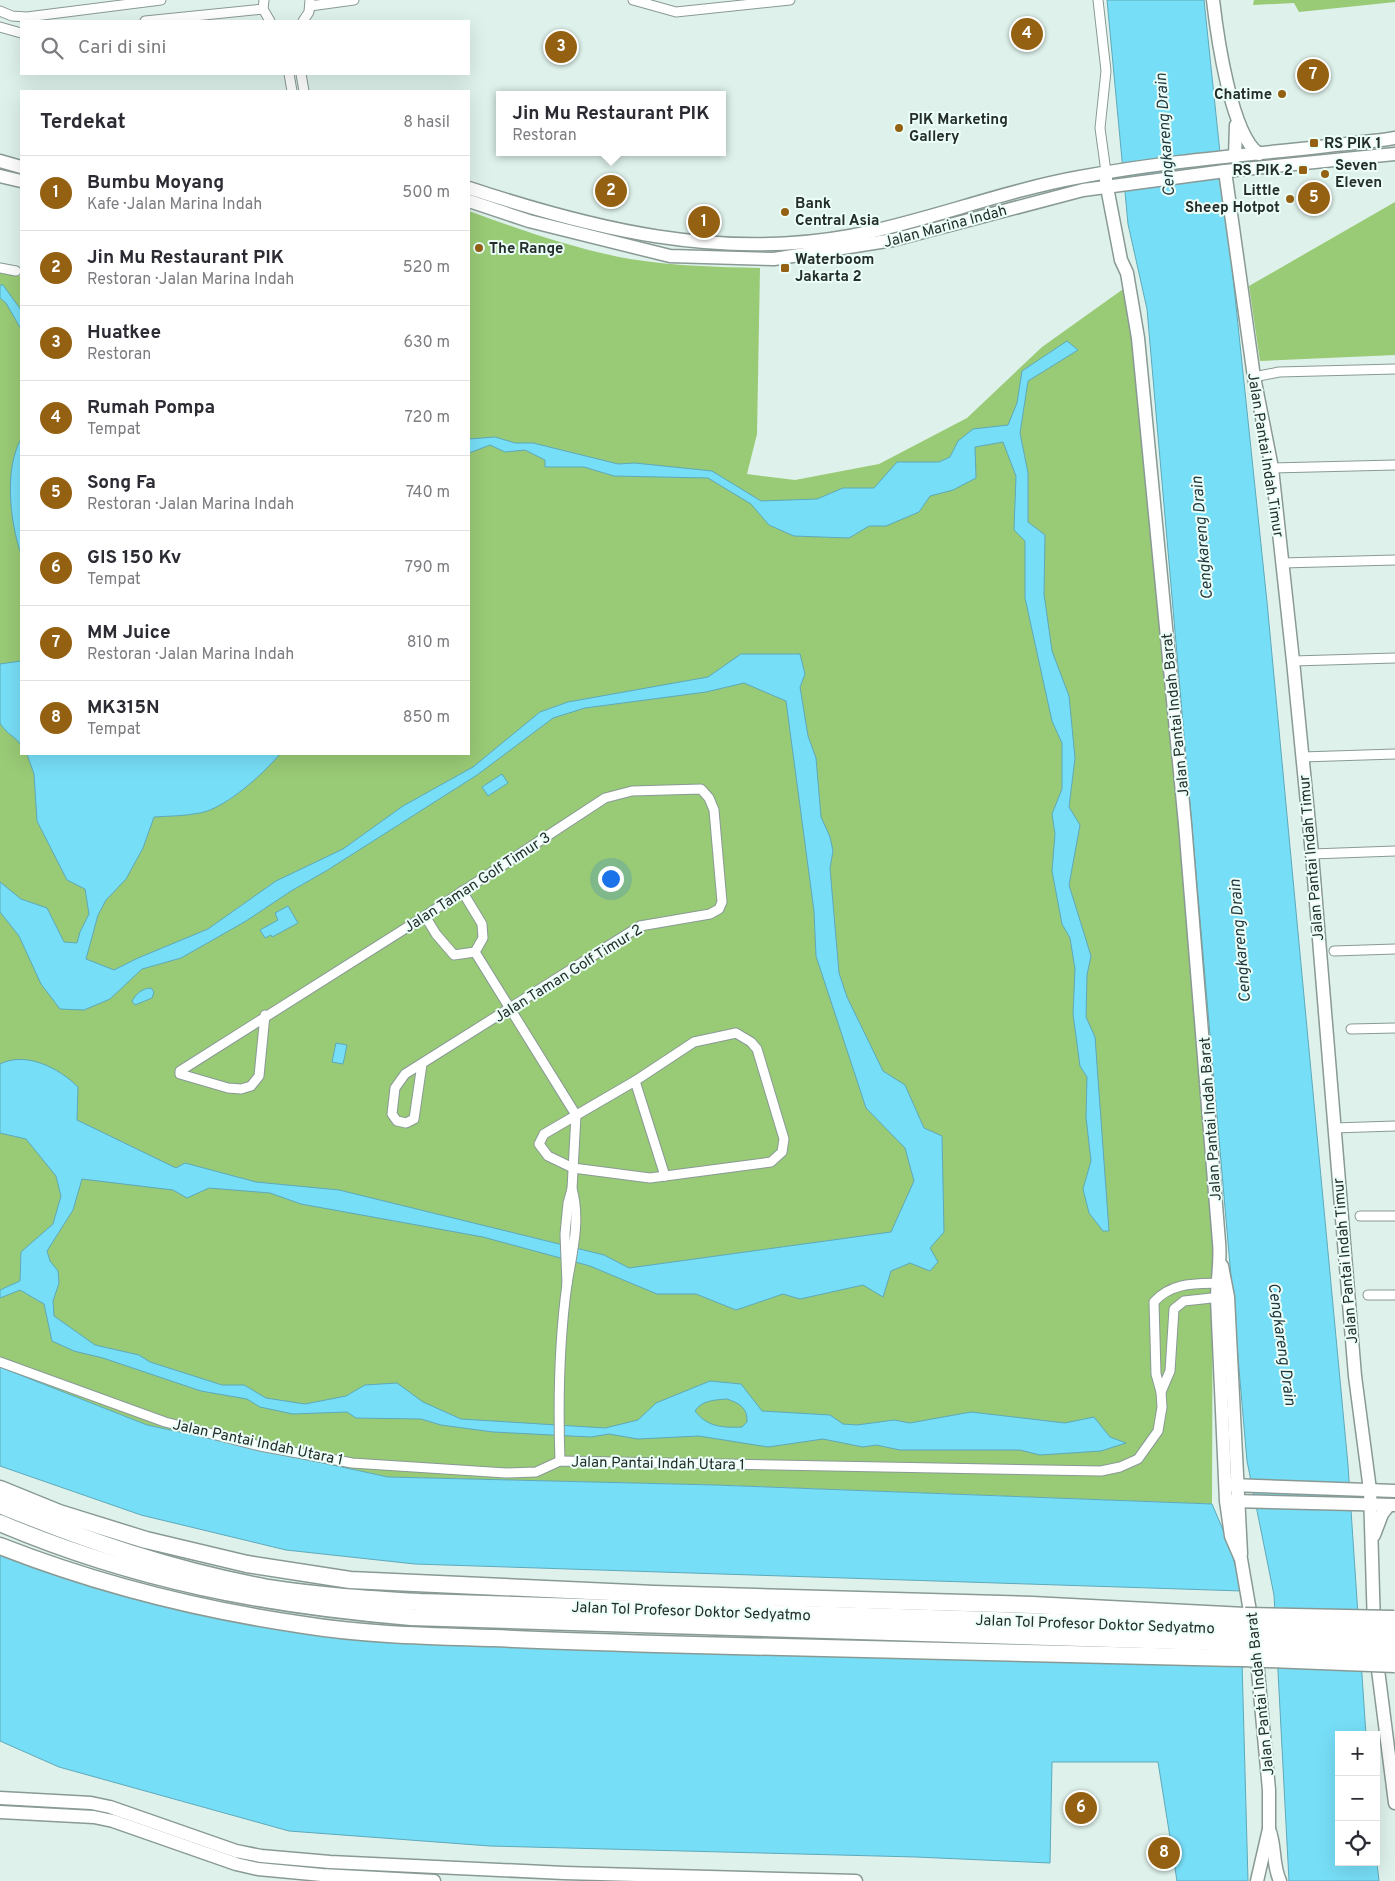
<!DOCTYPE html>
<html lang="id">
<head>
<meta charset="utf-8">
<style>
	body { margin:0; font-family:Overpass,sans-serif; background:#f2f2f3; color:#2b2b33 }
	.controls { position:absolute; right:15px; bottom:15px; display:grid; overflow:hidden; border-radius:0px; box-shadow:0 5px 20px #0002 }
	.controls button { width:45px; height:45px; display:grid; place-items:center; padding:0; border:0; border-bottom:1px solid #e1e1e2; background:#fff; color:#2b2b33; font:25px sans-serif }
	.you { position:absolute; left:610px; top:878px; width:18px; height:18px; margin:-12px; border:4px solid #fff; border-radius:50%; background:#1a73e8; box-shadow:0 0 0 8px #1a73e833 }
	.badge { display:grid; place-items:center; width:32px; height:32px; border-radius:50%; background:#946113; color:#fff; font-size:16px; font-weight:700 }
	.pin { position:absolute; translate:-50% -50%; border:2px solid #fff; box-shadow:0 1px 5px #0006 }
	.popup { position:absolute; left:496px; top:91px; width:230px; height:65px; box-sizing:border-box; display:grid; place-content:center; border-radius:0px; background:#fff; filter:drop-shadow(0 1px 4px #0005); font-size:16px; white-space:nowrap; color:#7c7c81 }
	.popup b { font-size:19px; color:#2b2b33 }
	.popup::after { content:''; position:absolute; left:50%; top:100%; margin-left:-10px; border:10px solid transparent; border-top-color:#fff }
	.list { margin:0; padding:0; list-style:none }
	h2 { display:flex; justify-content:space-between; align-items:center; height:65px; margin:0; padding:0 20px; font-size:21px }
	h2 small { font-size:16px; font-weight:400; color:#7c7c81 }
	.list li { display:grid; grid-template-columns:32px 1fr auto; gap:15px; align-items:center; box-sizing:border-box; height:75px; padding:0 20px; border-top:1px solid #e1e1e2 }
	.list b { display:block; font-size:19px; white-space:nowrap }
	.list p { margin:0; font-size:16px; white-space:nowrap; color:#7c7c81 }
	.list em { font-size:16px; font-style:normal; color:#7c7c81 }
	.icon { flex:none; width:28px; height:28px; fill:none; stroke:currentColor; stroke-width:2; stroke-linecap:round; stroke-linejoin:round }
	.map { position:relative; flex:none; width:1395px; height:1881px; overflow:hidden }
	.search { position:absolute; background:#fff; box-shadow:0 5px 20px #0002; left:20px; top:20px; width:450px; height:55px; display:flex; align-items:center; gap:12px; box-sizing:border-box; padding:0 18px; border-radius:0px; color:#7c7c81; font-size:19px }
	.panel { position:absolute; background:#fff; box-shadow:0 5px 20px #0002; left:20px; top:90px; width:450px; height:665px; border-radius:0px }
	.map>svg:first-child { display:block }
	.green { fill:#99ca75 }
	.water { fill:#77def7; stroke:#5ea9ba; fill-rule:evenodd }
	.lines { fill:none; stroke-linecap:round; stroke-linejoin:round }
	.street-casing { stroke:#899a95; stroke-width:11 }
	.secondary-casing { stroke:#899a95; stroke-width:15 }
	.highway-casing { stroke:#899a95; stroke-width:19 }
	.street { stroke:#fff; stroke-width:9 }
	.secondary { stroke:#fff; stroke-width:12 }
	.highway { stroke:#fff; stroke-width:16 }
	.highway-bridge-casing { stroke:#899a95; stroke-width:19; stroke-linecap:butt }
	.highway-bridge { stroke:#fff; stroke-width:16 }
	.poi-dot { fill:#946113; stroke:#ebfef8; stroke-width:2 }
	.labels { text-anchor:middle; stroke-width:4; stroke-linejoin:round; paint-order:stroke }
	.poi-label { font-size:15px; font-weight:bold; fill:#252d2a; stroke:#ebfef8; text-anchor:start }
	.street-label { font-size:15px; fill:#252d2a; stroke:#ebfef8 }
	.water-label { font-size:16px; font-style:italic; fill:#21383e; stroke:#ebfef8 }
</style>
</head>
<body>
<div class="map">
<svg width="1395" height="1881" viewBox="0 0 1395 1881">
	<rect width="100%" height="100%" fill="#def1eb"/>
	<g class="green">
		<polygon points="1254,0 1395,0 1395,2 1299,12 1294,3 1253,5"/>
		<polygon points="1395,202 1395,355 1260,361 1249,286"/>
		<path d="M469,211C521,230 575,249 630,259C673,266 717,267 760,268L757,434L747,474L795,480L879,464L967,418L1042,347L1126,287L1138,379L1213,1207L1212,1504L715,1485L388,1477L147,1425L0,1367V272L21,276V754H469Z"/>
	</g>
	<g class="water">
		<polygon points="1107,0 1204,0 1267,602 1348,1465 1366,1735 1339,1735 1339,1862 1376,1862 1376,1854 1379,1881 1289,1881 1274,1595 1247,1461 1147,309 1128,224"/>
		<polygon points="0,285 3,285 21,310 21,329 6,303 0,298"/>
		<polygon points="1067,341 1078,350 1028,381 1020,433 1028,473 1028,522 1045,535 1044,594 1052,651 1069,696 1075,758 1069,807 1080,825 1069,885 1091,956 1087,975 1086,1017 1095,1037 1109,1231 1103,1231 1089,1213 1083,1189 1091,1161 1086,1117 1087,1077 1080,1066 1073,1014 1075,969 1070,938 1062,924 1052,871 1055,834 1052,814 1062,789 1062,743 1052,721 1025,598 1025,541 1014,530 1016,476 1003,442 975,447 976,478 953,490 930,496 919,512 886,526 869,526 849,538 794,536 769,525 751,504 708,478 614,476 584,467 545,467 545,460 525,450 505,452 490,445 469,453 469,439 495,437 515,443 533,443 618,464 635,463 712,471 761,501 817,499 843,488 874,488 897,462 939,462 950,457 958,441 973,429 1008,425 1017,403 1022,371"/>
		<path d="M21,439V554C10,522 4,469 21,439Z"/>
		<path d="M741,654H800L805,674L800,687L808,736L816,758L821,817L830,837L833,851L830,868L839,973L847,997L883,1071L905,1085L924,1128L942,1136L944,1232L930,1248L938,1262L930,1271L910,1263L891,1271L883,1297L863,1285L800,1299L783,1294L736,1310L696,1294H657L590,1266L483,1237L301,1204L270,1193L209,1188L187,1198L173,1190L82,1179L73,1210L47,1251L50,1261L58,1271L59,1283L53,1301L54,1316L95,1345L139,1355L150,1362L222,1385H244L266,1398L305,1404L346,1396L365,1385L397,1383L423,1402L461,1419L605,1428L638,1420L656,1403L710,1381L741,1384L762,1411L830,1415L843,1424L857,1425L894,1420L910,1423L971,1412L1065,1423L1094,1417L1110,1437L1126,1443L1101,1451L1040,1455L1020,1450H900L876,1445L863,1447L823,1439L768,1447L699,1436L638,1439L609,1434L591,1437L493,1432L441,1425L421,1419L356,1418L347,1412L293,1414L260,1407L247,1399L201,1391L103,1358L74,1351L52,1341L44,1304L20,1290L0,1298V1290L20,1281L21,1252L53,1224L61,1196L56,1176L26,1139L0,1133V1064C26,1051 59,1068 78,1087L77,1120L176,1168L185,1163L256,1182L339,1190L604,1255L629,1268L891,1232L914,1181L905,1148L866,1108L816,956L814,911L786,701L744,683L706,692L585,708L553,718L477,775L326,871L291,891L246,921L181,958L142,969L110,999L84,1010L60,1009L41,984L19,936L0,912V882L21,899L47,908L64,942L77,943L80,932L89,914L85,889L67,880L37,821L34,774L27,754H280C263,774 226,808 200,813C185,816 169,816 154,817L143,848L126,879L106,900L98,915L86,959L114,970L138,958L208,929L276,881L343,849L403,806L473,767L540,712L568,702L708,677ZM727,1399C739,1403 748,1408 747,1422L742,1427C723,1428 707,1427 695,1411C702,1400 715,1400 727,1399Z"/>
		<path d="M21,661V745C15,736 6,734 0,723V664Z"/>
		<polygon points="502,774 508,783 488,796 482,787"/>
		<polygon points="288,906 298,923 272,937 271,935 265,938 260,930 278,920 275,913"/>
		<path d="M151,988L154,992L152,998L135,1005L132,1001C137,993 141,989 151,988Z"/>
		<polygon points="336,1043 347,1045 343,1064 332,1062"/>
		<polygon points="0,1367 147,1425 388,1477 715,1485 1212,1504 1230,1546 1242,1591 415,1564 286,1550 141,1515 0,1466"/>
		<polygon points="0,1547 308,1632 1242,1662 1248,1881 1177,1881 1158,1762 1052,1762 1050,1863 916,1857 490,1846 289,1831 59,1767 0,1741"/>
	</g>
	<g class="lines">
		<g class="street-casing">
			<g id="street">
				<polyline points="264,0 263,9 270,21"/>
				<polyline points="633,0 676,12 790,0"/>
				<polyline points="1098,0 1106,71 1100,128 1106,172"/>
				<polyline points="310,6 354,0"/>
				<polyline points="0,11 12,16 27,17 161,0"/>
				<polyline points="145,21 263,9"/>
				<polyline points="303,21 309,12 310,0"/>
				<polyline points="0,27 21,33"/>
				<polyline points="289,74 292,91"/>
				<polyline points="301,74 304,91"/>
				<polyline points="0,268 16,271"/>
				<polyline points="1254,377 1279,372 1395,369"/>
				<polyline points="1272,468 1395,465"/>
				<polyline points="1282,563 1395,560"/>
				<polyline points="1293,661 1395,658"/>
				<polyline points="1302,757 1395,754"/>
				<polyline points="1312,854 1395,851"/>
				<polyline points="425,916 436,934 454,955 475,952 483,938 482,924 462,891"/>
				<polyline points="1334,951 1395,949"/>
				<polyline points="475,952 576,1115 572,1189 568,1203 565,1234 567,1284"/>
				<polyline points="265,1015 259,1076 251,1086 241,1089 228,1088 180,1074 180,1071 425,916 605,798 632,791 701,789 709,798 714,810 722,902 719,909 710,914 640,926 405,1074 395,1088 392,1114 397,1121 406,1123 414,1119 422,1064"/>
				<polyline points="1351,1029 1395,1028"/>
				<polygon points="736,1033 751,1042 757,1049 784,1139 782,1152 771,1162 650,1178 573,1168 548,1156 539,1144 544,1134 635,1081 694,1042"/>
				<polyline points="635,1081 665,1176"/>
				<polyline points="1334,1128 1395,1126"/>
				<polyline points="1360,1216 1395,1216"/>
				<polyline points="1368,1295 1395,1295"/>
				<path d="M0,1362L165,1422L260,1446L352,1463L506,1473L536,1472L560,1461L1101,1471L1120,1467L1138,1459L1158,1431L1162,1407L1161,1392L1156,1374L1154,1302C1172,1281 1198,1284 1223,1283"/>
				<polyline points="1161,1392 1170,1371 1174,1309 1184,1301 1221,1297"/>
				<path d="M560,1461C558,1403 559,1342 567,1284C572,1253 581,1220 572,1189"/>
			</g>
		</g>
		<g class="secondary-casing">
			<g id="secondary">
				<path d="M1213,0C1217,35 1231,135 1259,154"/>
				<polyline points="1235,157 1236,125"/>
				<polyline points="0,161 21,167"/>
				<polyline points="1225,171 1254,377 1272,468 1293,661 1312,854 1355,1376 1370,1490 1374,1627"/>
				<path d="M1106,172V182L1121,260L1127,273L1138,338L1185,824L1219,1242C1221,1261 1217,1279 1217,1298L1226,1501L1231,1536L1241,1559L1252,1623"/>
				<polyline points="0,176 21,181"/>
				<path d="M469,188C593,229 719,260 850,236C928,221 1002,191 1080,177C1155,163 1234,156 1310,148C1338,144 1367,143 1395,138"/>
				<polyline points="469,201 529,221 670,256 774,259 893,240 1083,190 1225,171 1395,154"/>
				<polyline points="1222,1266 1228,1297 1241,1554"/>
				<polyline points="1230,1485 1395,1491"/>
				<polyline points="1233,1501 1395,1505"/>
				<polyline points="1374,1535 1382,1514 1389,1505"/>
				<polyline points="1256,1650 1269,1790 1269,1829 1257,1881"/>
				<polyline points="1376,1654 1395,1803"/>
				<polyline points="0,1798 91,1803 110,1807 236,1851 261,1856 330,1862 564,1873 856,1881"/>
				<polyline points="0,1812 94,1817 113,1821 236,1864 258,1869 322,1875 434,1881"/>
				<path d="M1269,1829C1276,1846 1272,1864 1280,1881"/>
			</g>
		</g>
		<g class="highway-casing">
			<g id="highway">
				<polyline points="0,1489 59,1513 146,1540 247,1564 350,1580 654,1594 1032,1605 1245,1616"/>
				<path d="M0,1505C90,1542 172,1570 268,1588C318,1596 369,1599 420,1602L1244,1628"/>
				<path d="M0,1523C134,1580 266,1605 411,1617L1244,1643"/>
				<path d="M0,1546C97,1584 201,1610 304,1625C366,1635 430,1636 493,1638C560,1641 627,1643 695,1645C877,1650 1060,1655 1243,1658"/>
			</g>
		</g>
		<use href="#street" class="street"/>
		<use href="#secondary" class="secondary"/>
		<use href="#highway" class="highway"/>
		<g class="highway-bridge-casing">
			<g id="highway-bridge">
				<polyline points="1245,1616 1394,1619"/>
				<polyline points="1244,1628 1395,1634"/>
				<polyline points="1244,1643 1395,1649"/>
				<polyline points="1243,1658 1395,1664"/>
			</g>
		</g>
		<use href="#highway-bridge" class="highway-bridge"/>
	</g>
	<g class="poi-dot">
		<circle cx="1282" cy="94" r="5"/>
		<circle cx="899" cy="128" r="5"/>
		<rect x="1309" y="138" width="10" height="10" rx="2.5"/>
		<rect x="1298" y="165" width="10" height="10" rx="2.5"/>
		<circle cx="1325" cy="174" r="5"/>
		<circle cx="1290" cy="199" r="5"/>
		<circle cx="785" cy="212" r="5"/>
		<circle cx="479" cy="248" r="5"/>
		<rect x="780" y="263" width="10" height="10" rx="2.5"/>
	</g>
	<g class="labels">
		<g class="poi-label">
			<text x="1272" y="99" text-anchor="end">Chatime</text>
			<text x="909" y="124">PIK Marketing<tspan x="909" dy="17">Gallery</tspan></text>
			<text x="1324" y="148">RS PIK 1</text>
			<text x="1335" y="170">Seven<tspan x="1335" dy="17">Eleven</tspan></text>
			<text x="1293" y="175" text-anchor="end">RS PIK 2</text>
			<text x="1280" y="195" text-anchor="end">Little<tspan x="1280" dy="17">Sheep Hotpot</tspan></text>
			<text x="795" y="208">Bank<tspan x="795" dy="17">Central Asia</tspan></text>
			<text x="489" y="253">The Range</text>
			<text x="795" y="264">Waterboom<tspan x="795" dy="17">Jakarta 2</tspan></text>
		</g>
		<g class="street-label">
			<text transform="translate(945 226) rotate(-15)" y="5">Jalan Marina Indah</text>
			<text transform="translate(1266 455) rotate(81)" y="5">Jalan Pantai Indah Timur</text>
			<text transform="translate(1175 715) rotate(-96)" y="5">Jalan Pantai Indah Barat</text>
			<text transform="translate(1311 858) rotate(-95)" y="5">Jalan Pantai Indah Timur</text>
			<text transform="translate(477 882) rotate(-33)" y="5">Jalan Taman Golf Timur 3</text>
			<text transform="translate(568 973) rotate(-32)" y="5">Jalan Taman Golf Timur 2</text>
			<text transform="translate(1210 1119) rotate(-94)" y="5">Jalan Pantai Indah Barat</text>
			<text transform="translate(1345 1261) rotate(-95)" y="5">Jalan Pantai Indah Timur</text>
			<text transform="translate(258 1442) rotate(12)" y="5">Jalan Pantai Indah Utara 1</text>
			<text transform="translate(658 1463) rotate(1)" y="5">Jalan Pantai Indah Utara 1</text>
			<text transform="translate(691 1611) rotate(2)" y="5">Jalan Tol Profesor Doktor Sedyatmo</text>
			<text transform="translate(1095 1624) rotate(2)" y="5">Jalan Tol Profesor Doktor Sedyatmo</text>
			<text transform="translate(1260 1694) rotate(-96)" y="5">Jalan Pantai Indah Barat</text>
		</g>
		<g class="water-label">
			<text transform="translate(1164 135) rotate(-94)" y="6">Cengkareng Drain</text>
			<text transform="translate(1201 538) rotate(-95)" y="6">Cengkareng Drain</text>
			<text transform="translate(1239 941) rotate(-95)" y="6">Cengkareng Drain</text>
			<text transform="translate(1283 1344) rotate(82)" y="6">Cengkareng Drain</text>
		</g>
	</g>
</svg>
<div class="controls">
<button>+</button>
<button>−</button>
<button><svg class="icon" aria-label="locate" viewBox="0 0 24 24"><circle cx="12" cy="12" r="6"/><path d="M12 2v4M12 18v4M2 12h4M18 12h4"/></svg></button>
</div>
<div class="you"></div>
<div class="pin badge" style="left:704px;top:222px">1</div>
<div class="pin badge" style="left:611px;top:191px">2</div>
<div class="popup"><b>Jin Mu Restaurant PIK</b>Restoran</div>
<div class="pin badge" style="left:561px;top:47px">3</div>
<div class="pin badge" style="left:1027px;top:34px">4</div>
<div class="pin badge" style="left:1314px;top:198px">5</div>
<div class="pin badge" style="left:1081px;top:1808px">6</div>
<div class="pin badge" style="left:1313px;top:75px">7</div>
<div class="pin badge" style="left:1164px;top:1853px">8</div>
<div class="search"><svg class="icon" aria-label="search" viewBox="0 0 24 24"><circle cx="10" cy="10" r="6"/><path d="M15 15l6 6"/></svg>Cari di sini</div>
<section class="panel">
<h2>Terdekat<small>8 hasil</small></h2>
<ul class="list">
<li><span class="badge">1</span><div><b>Bumbu Moyang</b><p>Kafe · Jalan Marina Indah</p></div><em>500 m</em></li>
<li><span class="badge">2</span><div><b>Jin Mu Restaurant PIK</b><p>Restoran · Jalan Marina Indah</p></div><em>520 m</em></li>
<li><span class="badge">3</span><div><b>Huatkee</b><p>Restoran</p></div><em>630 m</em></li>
<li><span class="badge">4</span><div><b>Rumah Pompa</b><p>Tempat</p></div><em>720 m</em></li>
<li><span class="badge">5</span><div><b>Song Fa</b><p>Restoran · Jalan Marina Indah</p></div><em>740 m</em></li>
<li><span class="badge">6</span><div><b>GIS 150 Kv</b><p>Tempat</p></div><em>790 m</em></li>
<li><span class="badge">7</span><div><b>MM Juice</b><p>Restoran · Jalan Marina Indah</p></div><em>810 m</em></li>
<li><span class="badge">8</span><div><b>MK315N</b><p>Tempat</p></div><em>850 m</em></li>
</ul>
</section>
</div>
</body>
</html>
